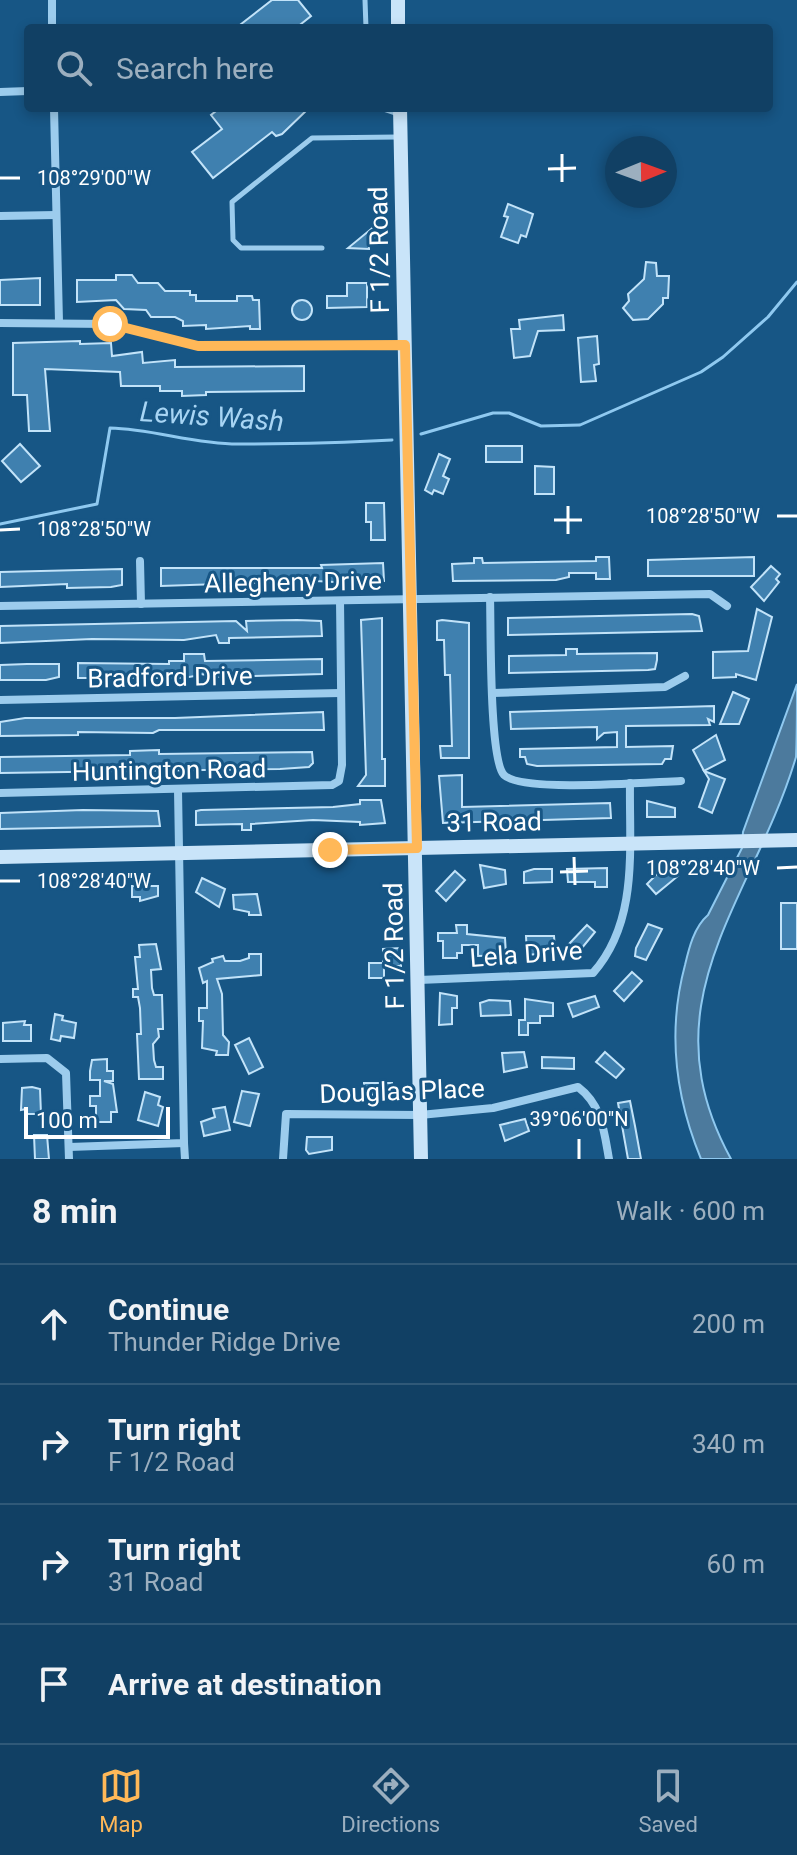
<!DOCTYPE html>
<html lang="en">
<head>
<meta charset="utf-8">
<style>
	body { margin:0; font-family:Roboto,sans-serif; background:#1e4b6d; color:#f1f3f6 }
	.compass { position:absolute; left:605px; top:136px; width:72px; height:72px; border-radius:50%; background:#114064; box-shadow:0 4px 12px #0003; rotate:89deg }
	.scale { position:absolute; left:24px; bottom:20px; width:146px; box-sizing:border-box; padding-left:8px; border:4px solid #fff; border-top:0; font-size:22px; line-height:28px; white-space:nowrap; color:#fff; -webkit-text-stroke:6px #175685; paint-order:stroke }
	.stop { position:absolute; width:24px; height:24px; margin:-18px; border:6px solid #ffb858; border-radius:50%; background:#fff }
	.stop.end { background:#ffb858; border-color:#fff; box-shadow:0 2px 8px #0008 }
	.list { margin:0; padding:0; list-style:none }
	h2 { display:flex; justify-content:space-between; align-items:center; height:104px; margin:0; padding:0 32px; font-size:34px }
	h2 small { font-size:26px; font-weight:400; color:#9cafbf }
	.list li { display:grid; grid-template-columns:52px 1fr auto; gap:24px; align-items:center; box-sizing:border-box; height:120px; padding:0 32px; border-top:2px solid #305978 }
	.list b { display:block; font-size:30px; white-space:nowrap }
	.list p { margin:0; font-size:26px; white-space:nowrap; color:#9cafbf }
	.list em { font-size:26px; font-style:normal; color:#9cafbf }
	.icon { flex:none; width:44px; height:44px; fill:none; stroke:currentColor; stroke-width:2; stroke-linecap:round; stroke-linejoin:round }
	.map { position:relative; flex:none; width:797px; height:1159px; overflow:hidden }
	.search { position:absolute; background:#114064; box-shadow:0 4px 12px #0003; left:24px; right:24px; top:24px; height:88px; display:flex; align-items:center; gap:20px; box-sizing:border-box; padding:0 28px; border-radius:8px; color:#9cafbf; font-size:30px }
	.sheet { height:584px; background:#114064 }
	nav { display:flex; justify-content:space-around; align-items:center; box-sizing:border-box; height:112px; border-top:2px solid #305978; background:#114064; font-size:22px; color:#9cafbf }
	nav a { display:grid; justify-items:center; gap:4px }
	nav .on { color:#ffb858 }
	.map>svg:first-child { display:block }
	.water { fill:#4c7a9d; stroke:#8fc9f0; stroke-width:2 }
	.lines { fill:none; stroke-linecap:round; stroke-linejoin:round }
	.stream { stroke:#8fc9f0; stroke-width:3 }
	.building { fill:#3f80af; stroke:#c2e3f9; stroke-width:2 }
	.lane { stroke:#9ccced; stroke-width:5 }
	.street { stroke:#9ccced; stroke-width:8 }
	.secondary { stroke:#c9e4f9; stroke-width:14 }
	.route { stroke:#ffb858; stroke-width:10 }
	.ticks { fill:none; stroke:#fff; stroke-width:3 }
	.labels { text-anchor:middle; stroke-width:6; stroke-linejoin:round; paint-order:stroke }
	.street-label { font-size:26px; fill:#fff; stroke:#175685 }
	.water-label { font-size:28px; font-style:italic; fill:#a8d5f4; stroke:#175685 }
	.ticks-label { font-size:20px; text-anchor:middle; fill:#fff; stroke:#175685; stroke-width:6; stroke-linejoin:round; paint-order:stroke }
</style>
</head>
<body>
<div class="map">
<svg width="797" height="1159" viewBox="0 0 797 1159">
	<rect width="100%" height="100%" fill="#175685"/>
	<path class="water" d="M797,684C797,706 797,736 796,757C753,902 644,1000 731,1159H701C675,1096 667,1032 685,965C689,948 694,927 708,915L742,848L743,832Z"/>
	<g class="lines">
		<g class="stream">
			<polyline points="421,434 493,413 509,413 541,426 580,425 701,372 723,357 768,317 797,282"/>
			<path d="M0,524L97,504L110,428C153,429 194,444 238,444C289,444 341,443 392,440"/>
		</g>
	</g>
	<g class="building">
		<polygon points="272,0 298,0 311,16 296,28 236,28"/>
		<polygon points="220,108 309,108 282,134 276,136 272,132 213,178 192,152 222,129 211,115"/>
		<polygon points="508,204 533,214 526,237 521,235 518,243 501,237 508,217 504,216"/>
		<polygon points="376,225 380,245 369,246 369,249 348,248"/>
		<polygon points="646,262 656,263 657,276 669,276 668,298 663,298 663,304 648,319 633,320 623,308 629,301 628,294 644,279"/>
		<polygon points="116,275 132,275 138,283 158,283 165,291 190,291 190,295 196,295 196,301 237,301 237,296 252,296 253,300 259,300 260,329 250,329 250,326 206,329 206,325 183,326 183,321 175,317 151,317 146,310 124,309 116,300 77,302 77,280 116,280"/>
		<polygon points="40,278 40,305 0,305 0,280"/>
		<polygon points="347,283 367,283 367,307 327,308 327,296 347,296"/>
		<circle cx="302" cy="310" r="10"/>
		<polygon points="563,315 564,330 538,331 530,356 514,358 511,329 520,329 519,320"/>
		<polygon points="597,336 599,364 594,365 596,381 581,382 578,338"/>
		<polygon points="80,341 80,344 111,343 112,356 142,352 143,363 175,360 175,367 304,366 304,391 206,392 206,395 182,396 182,391 160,391 160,386 121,386 120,372 45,369 50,431 29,431 27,395 13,395 13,343"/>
		<polygon points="20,444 40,466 21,482 2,461"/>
		<rect x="486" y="446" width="36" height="16"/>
		<polygon points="439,454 450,459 443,476 449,479 443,494 434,490 432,494 425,490"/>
		<polygon points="535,466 554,467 554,494 535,494"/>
		<polygon points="366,503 384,503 385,540 371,540 371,522 366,522"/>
		<polygon points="596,557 609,557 610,579 596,579 596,573 569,573 569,577 556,580 453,581 452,564 474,563 474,558 482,558 483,563 596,561"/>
		<polygon points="754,557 754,576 648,576 648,560"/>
		<polygon points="383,563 384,581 347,578 335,582 295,580 278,586 274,582 161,586 161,568 322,568 321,565"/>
		<polygon points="771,566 780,574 776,579 779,582 764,601 751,587"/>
		<polygon points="122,569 122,585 111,587 67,588 67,584 0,587 0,572"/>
		<polygon points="757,609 772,617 756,680 736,674 736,677 713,678 713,652 748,651"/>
		<polygon points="692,614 699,616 702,631 508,635 508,618"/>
		<polygon points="382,618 382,759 385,759 385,786 358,786 366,775 361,620"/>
		<polygon points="297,620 321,621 322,636 229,638 229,643 219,643 216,635 184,640 92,639 0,643 0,626 236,621 247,631 246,621"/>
		<polygon points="442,620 469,623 469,758 441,758 440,746 452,746 450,675 445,675 444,640 437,640 437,621"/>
		<polygon points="566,649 577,649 577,654 657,653 657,660 655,669 648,670 509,673 509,656 566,655"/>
		<polygon points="184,654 204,654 205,661 322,659 322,674 218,677 195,673 195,676 183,678 78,678 78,663 169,664 169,661 184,661"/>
		<polygon points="27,664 59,664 59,677 46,680 0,680 0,665"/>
		<polygon points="733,692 749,699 739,724 720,724"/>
		<polygon points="714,706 714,722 708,719 710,725 626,726 626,747 673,746 671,759 665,759 662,764 537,766 527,764 525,757 520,757 520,749 617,747 617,732 604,733 597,739 597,727 511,729 510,712"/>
		<polygon points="323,712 324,730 159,730 153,733 78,732 78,735 0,736 0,722 25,718 175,718"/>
		<polygon points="716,735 725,760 704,771 693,750"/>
		<polygon points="159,750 159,754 312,752 313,763 309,767 280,769 0,773 0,757 130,755 130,751"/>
		<polygon points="704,771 725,779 712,813 699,807 709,779"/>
		<polygon points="462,775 462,807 610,803 611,818 443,823 439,776"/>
		<polygon points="360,800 381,800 385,823 360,825 360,822 313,820 251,824 251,830 242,830 242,824 196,825 196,811 201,810 333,807 360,804"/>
		<polygon points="647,801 675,808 675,817 647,817"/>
		<polygon points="83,810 158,811 160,826 0,829 0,813"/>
		<polygon points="667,864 678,876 656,894 647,884"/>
		<polygon points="480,865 505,870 506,884 484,888"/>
		<polygon points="607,868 607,887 595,887 595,882 568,882 567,869"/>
		<polygon points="534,869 552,869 552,882 524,883 524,872"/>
		<polygon points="455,871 465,880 446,901 436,891"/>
		<polygon points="202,878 225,889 219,907 196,892"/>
		<polygon points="132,886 158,886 158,896 140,901 140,897 132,897"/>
		<polygon points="257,894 261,915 249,915 249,912 234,909 233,895"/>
		<rect x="781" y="903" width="16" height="46"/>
		<polygon points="648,924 662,929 646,960 635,956 636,948"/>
		<polygon points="456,925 467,925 467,934 505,938 506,955 478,956 478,945 462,945 462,953 457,953 457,958 443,958 443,941 438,941 438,933 457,933"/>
		<polygon points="587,925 595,932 577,954 568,945"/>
		<polygon points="526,936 554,936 555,949 537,949 537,954 527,955"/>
		<polygon points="156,944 161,969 151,970 152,988 154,995 162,995 163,1029 158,1029 159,1037 153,1044 154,1060 156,1067 163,1067 163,1079 139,1079 137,1034 141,1034 140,1008 138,997 133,997 133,989 138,989 135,957 140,957 139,945"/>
		<polygon points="401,948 401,966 384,966 384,978 369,978 369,963 383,963 383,949"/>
		<polygon points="249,954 261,954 261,975 217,979 222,994 223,1035 229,1042 228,1055 216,1055 217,1051 202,1048 203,1021 199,1021 199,1008 207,1008 207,981 203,983 199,968 213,962 212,959 223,956 225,961 240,961 249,958"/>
		<polygon points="632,972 642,981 624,1001 614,991"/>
		<polygon points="440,993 457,996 457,1008 452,1008 452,1024 439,1025"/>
		<polygon points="595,996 599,1007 573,1017 568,1004"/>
		<polygon points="525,999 553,1003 553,1016 540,1016 540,1023 528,1023 528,1035 519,1035 519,1020 525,1020"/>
		<polygon points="489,1000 510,1001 511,1015 481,1016 480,1003"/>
		<polygon points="55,1014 63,1016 62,1020 76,1023 74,1038 61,1036 60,1041 51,1039"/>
		<polygon points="25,1021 24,1025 31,1025 31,1041 3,1041 3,1023"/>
		<polygon points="249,1038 263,1067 249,1074 235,1045"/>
		<polygon points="524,1052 527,1067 504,1072 502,1053"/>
		<polygon points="605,1052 624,1069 616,1078 596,1062"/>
		<polygon points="542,1057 574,1058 574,1069 542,1068"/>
		<polygon points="107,1059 107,1071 113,1071 113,1081 104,1081 113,1084 117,1112 111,1112 111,1122 96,1122 96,1106 90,1106 90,1096 100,1096 100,1080 90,1080 90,1071 92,1060"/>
		<polygon points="364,1083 392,1083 393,1094 364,1095"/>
		<polygon points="32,1087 40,1089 41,1114 26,1114 26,1109 21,1110 22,1088"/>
		<polygon points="242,1091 259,1094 250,1126 234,1122"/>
		<polygon points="145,1092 160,1097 158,1105 163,1107 158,1126 138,1120"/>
		<polygon points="630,1101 635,1126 641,1159 628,1159 618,1103"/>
		<polygon points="225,1107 230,1130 204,1136 201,1122 215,1117 213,1109"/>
		<polygon points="525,1119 529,1131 505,1141 500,1125"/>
		<polygon points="34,1135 47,1135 49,1159 35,1159"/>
		<polygon points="332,1137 332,1150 309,1154 306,1150 307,1137"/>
	</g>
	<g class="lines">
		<g class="lane">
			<polyline points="365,0 366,28"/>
			<polyline points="380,108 398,114"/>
			<polyline points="322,248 241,248 233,240 232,202 312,138 397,137"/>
		</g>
		<g class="street">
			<polyline points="52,0 52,28"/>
			<polyline points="0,92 28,91"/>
			<polyline points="54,108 59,322"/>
			<polyline points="0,216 56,215"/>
			<polyline points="0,323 110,324 198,346 405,345"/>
			<polyline points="140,561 141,604"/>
			<path d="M490,597C491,625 489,760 504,775C522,793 651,782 681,781"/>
			<polyline points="0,606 710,594 727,606"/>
			<polyline points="493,693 665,687 685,676"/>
			<polyline points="0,700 341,693"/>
			<polyline points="0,793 332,785 339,781 342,765 340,601"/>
			<path d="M419,980L593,973C639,921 629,848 630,783"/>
			<polyline points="0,1059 47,1058 66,1073 69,1159"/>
			<polyline points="184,1143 185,1159"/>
			<polyline points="69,1147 184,1143 178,790"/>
			<path d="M283,1159L286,1114L420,1115L493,1108L578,1087C602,1105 604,1131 609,1159"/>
		</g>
		<g class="secondary">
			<polyline points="398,0 398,28"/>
			<polyline points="400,108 421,1159"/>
			<polyline points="0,857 797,840"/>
		</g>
	</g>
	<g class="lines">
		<polyline class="route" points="110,324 198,346 405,345 417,848 330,850"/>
	</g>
	<path class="ticks" d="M562,154V182M548,169L576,168M0,178H20M568,506V534M777,516H797M554,520H582M0,530L20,529M574,857L575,885M777,868L797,867M560,872L588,871M0,881H20M579,1139V1159"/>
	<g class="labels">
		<g class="street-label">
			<text transform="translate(379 250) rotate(-91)" y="9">F 1/2 Road</text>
			<text transform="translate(293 582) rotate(-1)" y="9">Allegheny Drive</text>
			<text transform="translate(170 677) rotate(-1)" y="9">Bradford Drive</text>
			<text transform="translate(169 770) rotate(-1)" y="9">Huntington Road</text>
			<text transform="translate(494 822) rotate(-1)" y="9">31 Road</text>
			<text transform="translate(394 946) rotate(-91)" y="9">F 1/2 Road</text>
			<text transform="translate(526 954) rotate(-4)" y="9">Lela Drive</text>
			<text transform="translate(402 1091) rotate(-2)" y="9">Douglas Place</text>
		</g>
		<g class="water-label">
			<text transform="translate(212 416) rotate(4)" y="10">Lewis Wash</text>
		</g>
	</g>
	<g class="ticks-label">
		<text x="94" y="185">108°29'00"W</text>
		<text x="703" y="523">108°28'50"W</text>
		<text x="94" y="536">108°28'50"W</text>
		<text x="703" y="875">108°28'40"W</text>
		<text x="94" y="888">108°28'40"W</text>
		<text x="579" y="1126">39°06'00"N</text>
	</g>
</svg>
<svg class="compass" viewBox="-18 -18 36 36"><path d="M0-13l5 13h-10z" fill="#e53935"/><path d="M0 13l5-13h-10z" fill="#9cafbf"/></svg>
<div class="scale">100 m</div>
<div class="stop" style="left:110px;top:324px"></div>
<div class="stop end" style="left:330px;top:850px"></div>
<div class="search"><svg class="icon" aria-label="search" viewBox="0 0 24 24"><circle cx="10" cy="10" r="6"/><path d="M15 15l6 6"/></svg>Search here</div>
</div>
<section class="sheet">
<h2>8 min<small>Walk · 600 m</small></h2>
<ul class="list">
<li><svg class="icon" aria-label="ahead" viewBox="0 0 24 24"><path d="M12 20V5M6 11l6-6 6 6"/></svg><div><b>Continue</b><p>Thunder Ridge Drive</p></div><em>200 m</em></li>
<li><svg class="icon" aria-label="right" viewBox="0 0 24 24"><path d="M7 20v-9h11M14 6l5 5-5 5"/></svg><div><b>Turn right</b><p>F 1/2 Road</p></div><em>340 m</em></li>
<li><svg class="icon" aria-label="right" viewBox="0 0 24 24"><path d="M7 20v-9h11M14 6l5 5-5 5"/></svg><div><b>Turn right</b><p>31 Road</p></div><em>60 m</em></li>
<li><svg class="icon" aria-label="arrive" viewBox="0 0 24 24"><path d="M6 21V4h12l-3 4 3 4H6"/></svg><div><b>Arrive at destination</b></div></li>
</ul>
</section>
<nav>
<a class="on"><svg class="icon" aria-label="map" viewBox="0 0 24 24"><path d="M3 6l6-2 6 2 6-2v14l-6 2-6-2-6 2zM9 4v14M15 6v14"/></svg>Map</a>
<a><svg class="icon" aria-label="directions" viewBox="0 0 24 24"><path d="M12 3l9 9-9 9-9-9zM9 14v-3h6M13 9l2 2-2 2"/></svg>Directions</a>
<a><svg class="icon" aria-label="saved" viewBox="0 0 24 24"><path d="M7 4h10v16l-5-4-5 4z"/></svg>Saved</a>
</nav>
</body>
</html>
